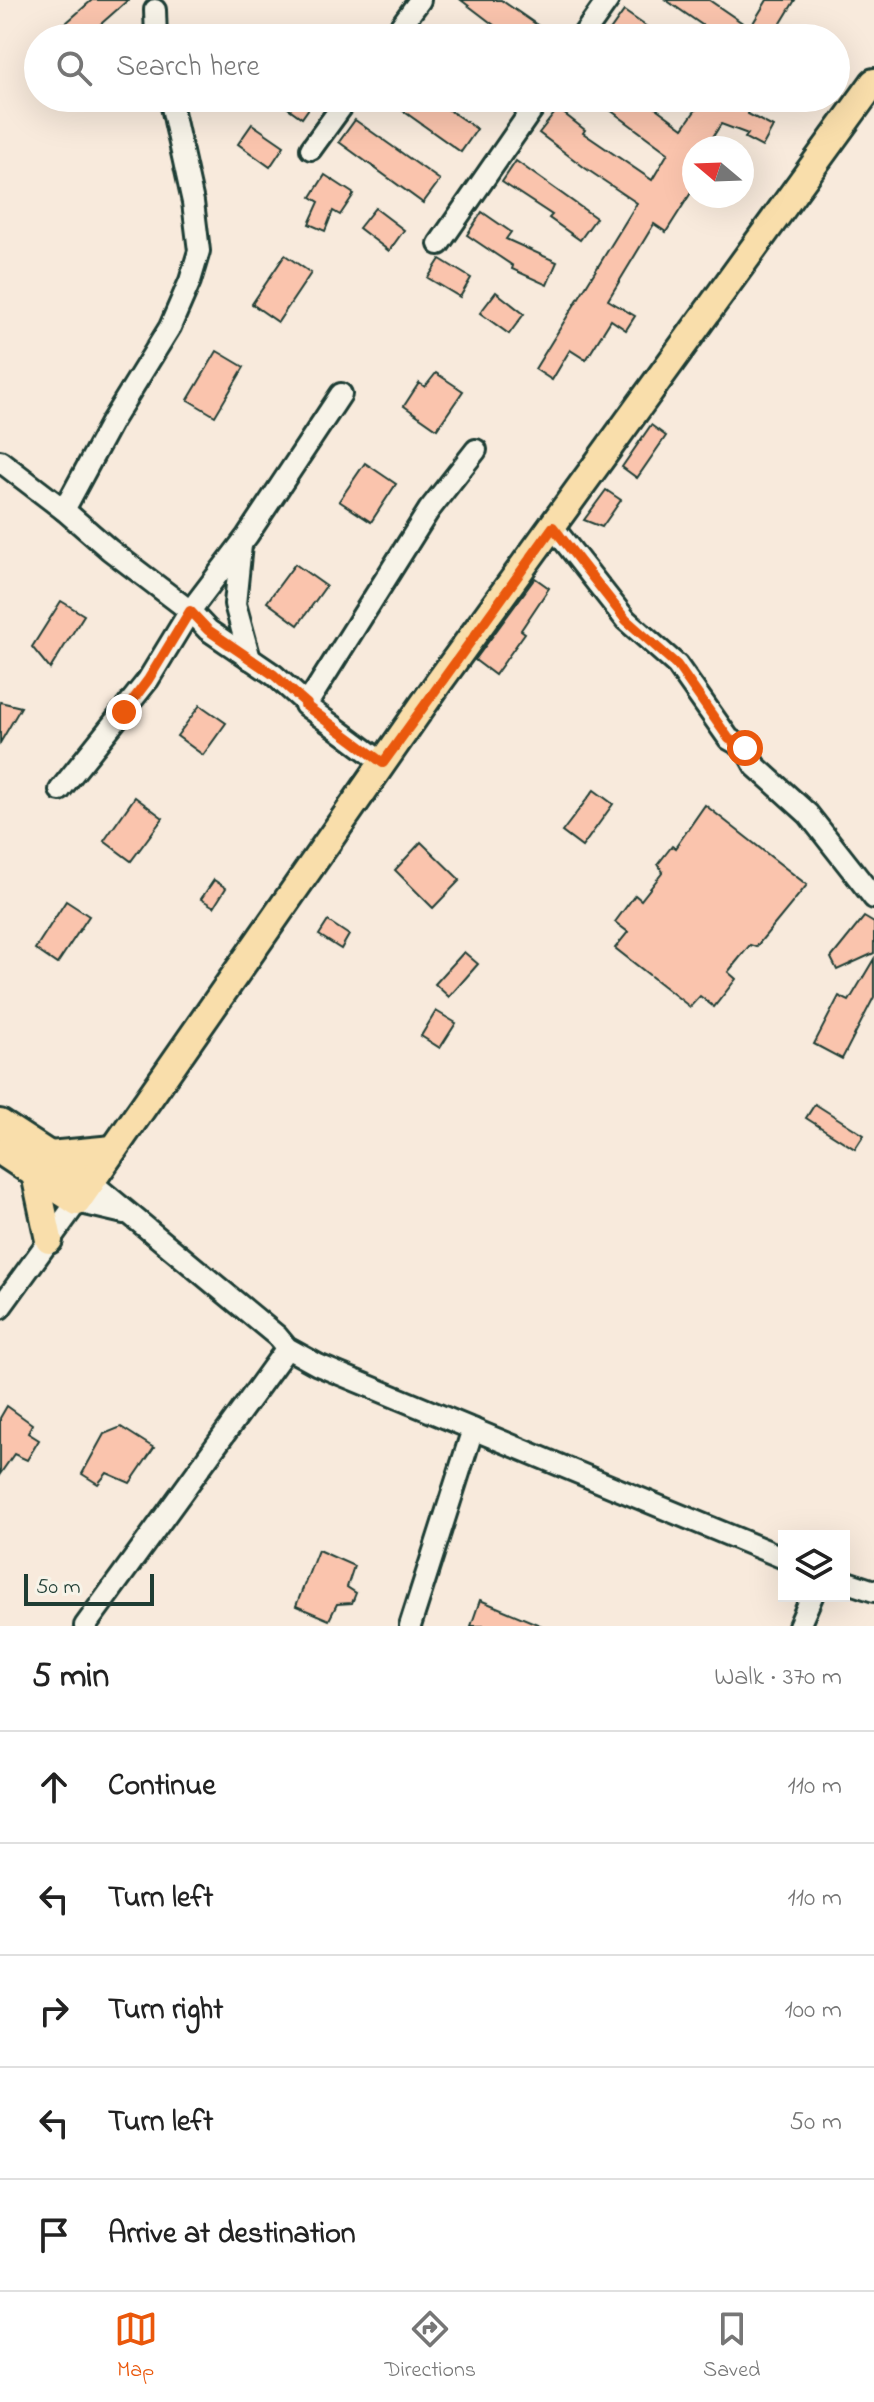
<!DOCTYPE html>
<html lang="en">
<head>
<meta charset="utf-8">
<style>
	body { margin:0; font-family:"Indie Flower",sans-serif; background:#f6f6f6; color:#222 }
	.controls { position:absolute; right:24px; bottom:24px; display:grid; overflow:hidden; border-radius:0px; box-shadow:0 8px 32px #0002 }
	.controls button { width:72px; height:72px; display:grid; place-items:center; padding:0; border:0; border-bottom:2px solid #e0e0e0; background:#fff; color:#222; font:40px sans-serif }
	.compass { position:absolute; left:682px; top:136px; width:72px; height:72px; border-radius:50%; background:#fff; box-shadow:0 8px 32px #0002; rotate:289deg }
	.scale { position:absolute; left:24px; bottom:20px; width:130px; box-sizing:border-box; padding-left:8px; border:4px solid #1f3d34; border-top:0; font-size:22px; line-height:28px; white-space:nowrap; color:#1f3d34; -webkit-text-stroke:6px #f7f3e8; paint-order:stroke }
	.stop { position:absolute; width:24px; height:24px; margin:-18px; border:6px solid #ea580c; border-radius:50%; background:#fff }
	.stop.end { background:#ea580c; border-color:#fff; box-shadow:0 2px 8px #0008 }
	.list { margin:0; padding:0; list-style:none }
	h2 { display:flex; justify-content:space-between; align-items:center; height:104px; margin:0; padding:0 32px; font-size:34px }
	h2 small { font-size:26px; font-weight:400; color:#767676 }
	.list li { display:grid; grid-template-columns:52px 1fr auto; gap:24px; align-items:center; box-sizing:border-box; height:112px; padding:0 32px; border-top:2px solid #e0e0e0 }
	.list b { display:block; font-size:30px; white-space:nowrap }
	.list em { font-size:26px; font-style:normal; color:#767676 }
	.icon { flex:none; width:44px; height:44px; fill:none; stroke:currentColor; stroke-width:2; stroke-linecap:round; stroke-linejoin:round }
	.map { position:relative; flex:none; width:874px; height:1626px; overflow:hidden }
	.search { position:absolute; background:#fff; box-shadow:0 8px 32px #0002; left:24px; right:24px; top:24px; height:88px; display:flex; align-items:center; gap:20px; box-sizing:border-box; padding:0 28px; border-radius:44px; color:#767676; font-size:30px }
	.sheet { height:664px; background:#fff }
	nav { display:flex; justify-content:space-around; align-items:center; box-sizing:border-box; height:112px; border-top:2px solid #e0e0e0; background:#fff; font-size:22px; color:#767676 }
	nav a { display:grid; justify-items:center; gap:4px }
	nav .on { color:#ea580c }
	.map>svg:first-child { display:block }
	.building { fill:#fac4ad; stroke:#1f3d34; stroke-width:2 }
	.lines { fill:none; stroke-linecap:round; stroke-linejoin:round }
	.minor-casing { stroke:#1f3d34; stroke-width:26 }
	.major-casing { stroke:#1f3d34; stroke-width:32 }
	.minor { stroke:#f7f3e8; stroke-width:20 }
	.major { stroke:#f9deab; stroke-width:26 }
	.route { stroke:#ea580c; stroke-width:10 }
</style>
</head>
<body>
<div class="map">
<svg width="874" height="1626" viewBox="0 0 874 1626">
	<rect width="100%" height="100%" fill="#f8eadc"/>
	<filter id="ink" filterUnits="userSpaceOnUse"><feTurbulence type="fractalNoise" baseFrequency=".0125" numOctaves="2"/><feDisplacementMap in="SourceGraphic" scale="16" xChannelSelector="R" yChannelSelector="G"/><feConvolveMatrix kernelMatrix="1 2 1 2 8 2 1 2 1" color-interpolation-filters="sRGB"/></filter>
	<g filter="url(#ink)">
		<g class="building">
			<polygon points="92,0 128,0 85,38 49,38"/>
			<polygon points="461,0 501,0 556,38 511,38"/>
			<polygon points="666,0 709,0 750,28 767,0 795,0 772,38 721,38"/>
			<polygon points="624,11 663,38 618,38 609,32"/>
			<polygon points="274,98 316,98 302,118"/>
			<polygon points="385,98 431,98 477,129 461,152"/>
			<polygon points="594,98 642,98 683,128 704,98 733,98 731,102 749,110 748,114 773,127 762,147 745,138 748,134 721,124 706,148 694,148 694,188 666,232 654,224 608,300 635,316 626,330 611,320 586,360 570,350 552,380 535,369 637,203 585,168 539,133 558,109 585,130 583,133 652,180 668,153"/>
			<polygon points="355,120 440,180 423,203 339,142"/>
			<polygon points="252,124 284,146 270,167 238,144"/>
			<polygon points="516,161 596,218 580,240 549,218 552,215 502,182"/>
			<polygon points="325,175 354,194 340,215 333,211 325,231 309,224 319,202 311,197"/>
			<polygon points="375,208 404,230 389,251 359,228"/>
			<polygon points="482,212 511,232 506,239 557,262 547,285 512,269 513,266 467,235"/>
			<polygon points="285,255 311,273 278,322 252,304"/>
			<polygon points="440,259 471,278 460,297 428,278"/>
			<polygon points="496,292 524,314 509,334 480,313"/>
			<polygon points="217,351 244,367 215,416 188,400"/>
			<polygon points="436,373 463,391 437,429 404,406 419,383 425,387"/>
			<polygon points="651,425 666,436 637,478 622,467"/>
			<polygon points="365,463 396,484 371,522 339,501"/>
			<polygon points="606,490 621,500 602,527 584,520"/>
			<polygon points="295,564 326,586 298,625 267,602"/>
			<polygon points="535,578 549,588 521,630 525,633 495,675 475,660"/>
			<polygon points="61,601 84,615 50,669 32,647"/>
			<polygon points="0,702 21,707 0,743"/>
			<polygon points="200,705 226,723 203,755 177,736"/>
			<polygon points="594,790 613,804 582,847 562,832"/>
			<polygon points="135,797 163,818 131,861 104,841"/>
			<polygon points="705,805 807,885 756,947 750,945 728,972 736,979 714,1007 700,996 690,1007 615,948 628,932 615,922 635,895 641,900 663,872 658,864 672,846 675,848"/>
			<polygon points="421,842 460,880 433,908 395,870"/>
			<polygon points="214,880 226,888 214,907 201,899"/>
			<polygon points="66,901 89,916 57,964 35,949"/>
			<polygon points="864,917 874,923 874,953 837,970 831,958"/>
			<polygon points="328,921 349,935 341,949 319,935"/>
			<polygon points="464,952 478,964 449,997 435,984"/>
			<polygon points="874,959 874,997 842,1059 814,1044 839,996 849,1001"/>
			<polygon points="436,1011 456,1023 440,1048 421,1036"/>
			<polygon points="815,1104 864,1135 855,1149 806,1118"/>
			<polygon points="7,1406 32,1424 28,1433 39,1440 27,1460 14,1454 0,1474 0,1418"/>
			<polygon points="121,1427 154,1448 130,1483 107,1473 98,1484 82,1474 104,1434"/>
			<polygon points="318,1550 354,1566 347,1587 356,1593 352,1603 337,1604 329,1620 296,1606"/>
			<polygon points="480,1600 542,1626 471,1626"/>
		</g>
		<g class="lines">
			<g class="minor-casing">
				<g id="minor">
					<polyline points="155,10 156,38"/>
					<polyline points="392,38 420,0"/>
					<polyline points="581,38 608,0"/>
					<polyline points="311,149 348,98"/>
					<polyline points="439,244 540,98"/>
					<polyline points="0,461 64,510 110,550 190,611 208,630 274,675 307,704 305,705 383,763"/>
					<polyline points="64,510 112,421 170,327 190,281 199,251 193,202 170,98"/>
					<polyline points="553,527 626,620 677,665 729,739 745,748 755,766 808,814 874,898"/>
					<polyline points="241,545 235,604 250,659"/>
					<polyline points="307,704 429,510 476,450"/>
					<polyline points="60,790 148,680 190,611 247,536 341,394"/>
					<polyline points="91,1182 277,1336 287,1348 318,1365 784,1558"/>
					<polyline points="0,1308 77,1202 124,1213"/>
					<polyline points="844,1581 874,1591"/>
					<polyline points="85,1626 287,1348"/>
					<polyline points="410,1626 473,1429"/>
					<polyline points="799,1626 812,1596"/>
				</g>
			</g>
			<g class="major-casing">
				<g id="major">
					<polyline points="0,1123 91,1182"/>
					<polyline points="0,1151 77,1202 439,682 874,82"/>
					<polyline points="49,1155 113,1149"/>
					<polyline points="35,1174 49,1240"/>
				</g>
			</g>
			<use href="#minor" class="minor"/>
			<use href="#major" class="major"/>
		</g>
	</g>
	<g class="lines" filter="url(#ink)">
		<polyline class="route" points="124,712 148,680 190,611 208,630 274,675 307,704 305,705 383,763 553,527 626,620 677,665 729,739 745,748"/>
	</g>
</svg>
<div class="controls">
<button><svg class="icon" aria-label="layers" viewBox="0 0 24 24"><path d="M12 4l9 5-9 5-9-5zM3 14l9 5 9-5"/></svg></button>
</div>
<svg class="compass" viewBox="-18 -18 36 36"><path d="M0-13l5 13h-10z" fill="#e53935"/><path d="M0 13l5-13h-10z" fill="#767676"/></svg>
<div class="scale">50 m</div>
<div class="stop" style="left:745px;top:748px"></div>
<div class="stop end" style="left:124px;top:712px"></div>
<div class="search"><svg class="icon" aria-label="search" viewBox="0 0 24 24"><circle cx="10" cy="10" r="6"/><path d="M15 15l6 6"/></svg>Search here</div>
</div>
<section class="sheet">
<h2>5 min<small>Walk · 370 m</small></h2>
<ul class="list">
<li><svg class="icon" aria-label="ahead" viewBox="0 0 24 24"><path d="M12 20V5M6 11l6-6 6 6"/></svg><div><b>Continue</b></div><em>110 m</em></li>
<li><svg class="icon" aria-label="left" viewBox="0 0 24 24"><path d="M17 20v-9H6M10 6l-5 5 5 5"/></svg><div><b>Turn left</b></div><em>110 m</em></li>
<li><svg class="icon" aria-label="right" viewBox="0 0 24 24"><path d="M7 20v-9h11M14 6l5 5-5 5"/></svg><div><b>Turn right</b></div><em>100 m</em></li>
<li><svg class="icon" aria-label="left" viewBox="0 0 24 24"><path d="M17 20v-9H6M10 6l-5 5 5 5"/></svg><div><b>Turn left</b></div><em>50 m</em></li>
<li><svg class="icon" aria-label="arrive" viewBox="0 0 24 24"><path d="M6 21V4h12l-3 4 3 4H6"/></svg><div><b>Arrive at destination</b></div></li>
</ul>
</section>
<nav>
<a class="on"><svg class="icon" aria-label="map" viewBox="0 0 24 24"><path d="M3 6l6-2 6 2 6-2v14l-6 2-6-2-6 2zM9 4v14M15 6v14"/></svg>Map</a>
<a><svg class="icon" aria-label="directions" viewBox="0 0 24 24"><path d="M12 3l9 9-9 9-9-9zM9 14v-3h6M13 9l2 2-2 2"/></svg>Directions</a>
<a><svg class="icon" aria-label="saved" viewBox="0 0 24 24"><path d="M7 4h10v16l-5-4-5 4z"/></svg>Saved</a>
</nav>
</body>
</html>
